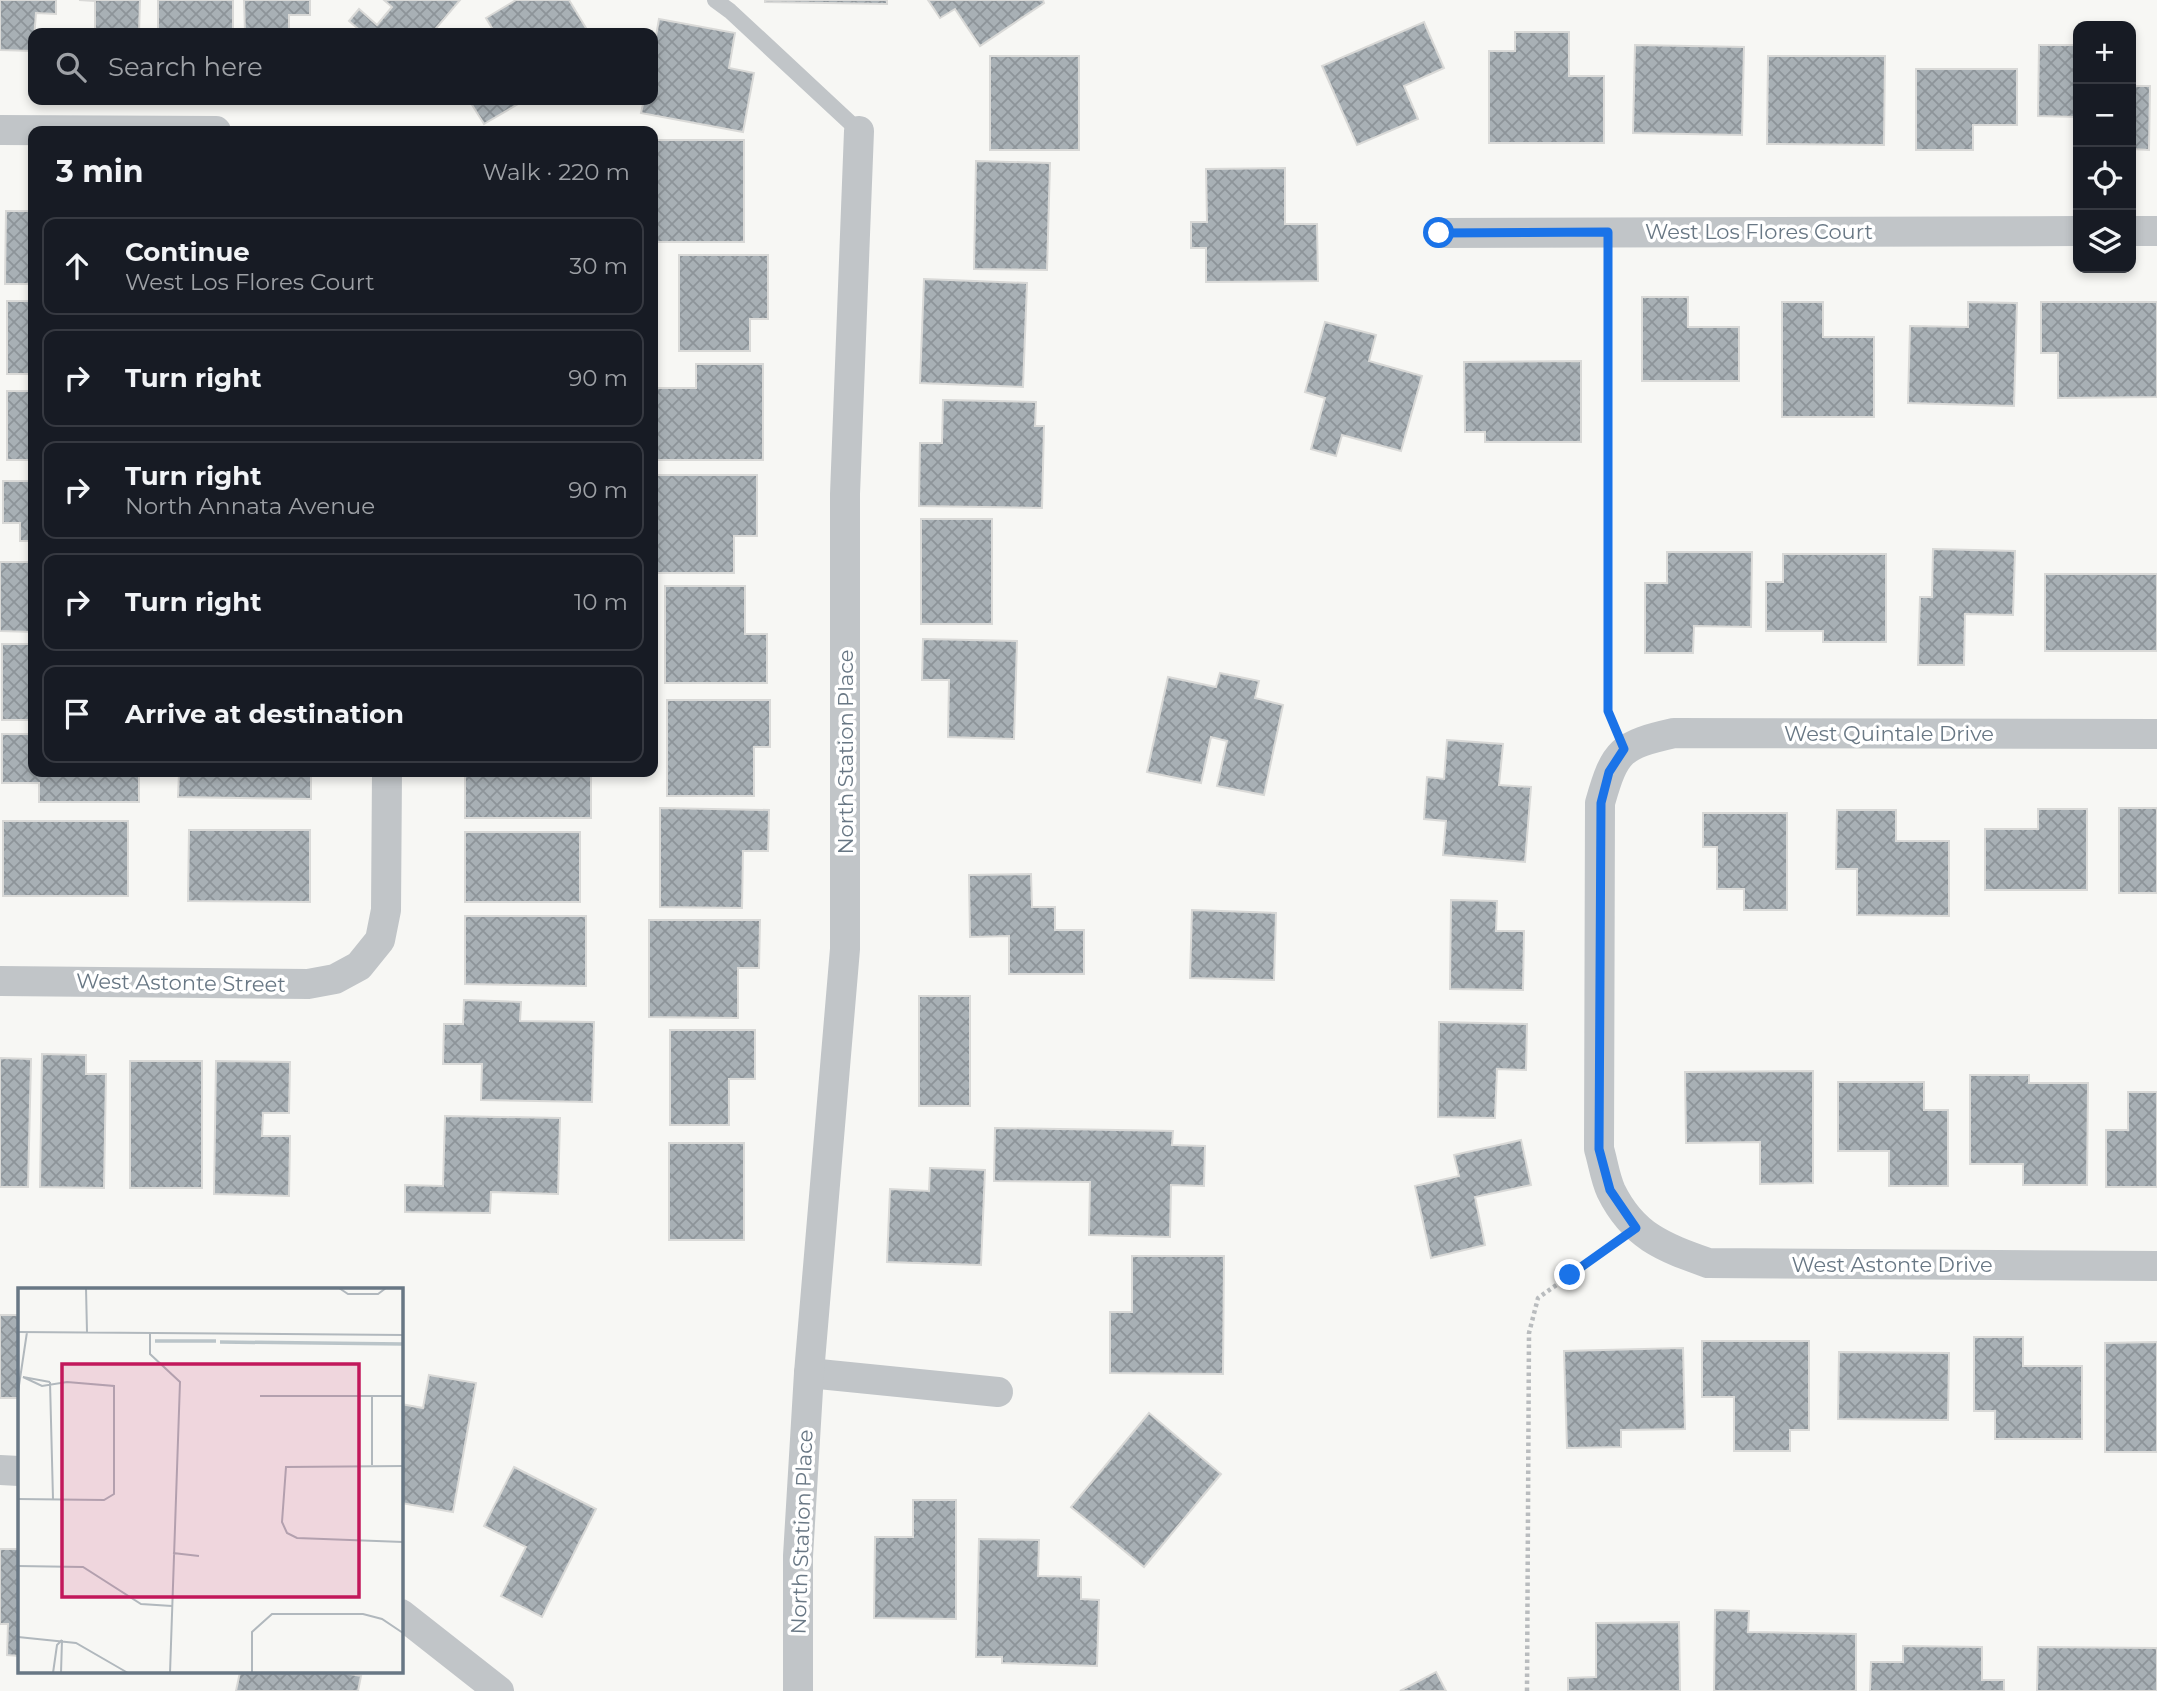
<!DOCTYPE html>
<html lang="en">
<head>
<meta charset="utf-8">
<style>
	body { margin:0; font-family:Montserrat,sans-serif; background:#20242c; color:#f1f3f6 }
	.controls { position:absolute; right:21px; top:21px; display:grid; overflow:hidden; border-radius:14px; box-shadow:0 4px 10px #0003 }
	.controls button { width:63px; height:63px; display:grid; place-items:center; padding:0; border:0; border-bottom:2px solid #363941; background:#171b24; color:#f1f3f6; font:35px sans-serif }
	.stop { position:absolute; width:21px; height:21px; margin:-16px; border:5px solid #1a73e8; border-radius:50%; background:#fff }
	.stop.end { background:#1a73e8; border-color:#fff; box-shadow:0 2px 7px #0008 }
	.list { margin:0; padding:0; list-style:none }
	h2 { display:flex; justify-content:space-between; align-items:center; height:91px; margin:0; padding:0 28px; font-size:30px }
	h2 small { font-size:23px; font-weight:400; color:#9ea1a6 }
	.list li { display:grid; grid-template-columns:46px 1fr auto; gap:21px; align-items:center; box-sizing:border-box; height:98px; margin:0 14px 14px; padding:0 14px; border:2px solid #363941; border-radius:14px }
	.list b { display:block; font-size:26px; white-space:nowrap }
	.list p { margin:0; font-size:23px; white-space:nowrap; color:#9ea1a6 }
	.list em { font-size:23px; font-style:normal; color:#9ea1a6 }
	.icon { flex:none; width:38px; height:38px; fill:none; stroke:currentColor; stroke-width:2; stroke-linecap:round; stroke-linejoin:round }
	.map { position:relative; flex:none; width:2157px; height:1691px; overflow:hidden }
	.search { position:absolute; background:#171b24; box-shadow:0 4px 10px #0003; left:28px; top:28px; width:630px; height:77px; display:flex; align-items:center; gap:18px; box-sizing:border-box; padding:0 24px; border-radius:14px; color:#9ea1a6; font-size:26px }
	.panel { position:absolute; background:#171b24; box-shadow:0 4px 10px #0003; left:28px; top:126px; width:630px; height:651px; border-radius:14px }
	.map>svg:first-child { display:block }
	.building { fill:url(#building-cross-hatch); stroke:#d9d9d7; stroke-width:2 }
	.lines { fill:none; stroke-linecap:round; stroke-linejoin:round }
	.path { stroke:#b9bcbe; stroke-width:4.5; stroke-dasharray:3.5 3.5; stroke-linecap:butt }
	.lane { stroke:#c1c5c8; stroke-width:16 }
	.street { stroke:#c1c5c8; stroke-width:30 }
	.route { stroke:#1a73e8; stroke-width:9 }
	.labels { text-anchor:middle; stroke-width:7; stroke-linejoin:round; paint-order:stroke }
	.street-label { font-size:21px; fill:#687784; stroke:#fff }
	.inset-river { fill:none; stroke:#bac4c8; stroke-width:3.5 }
	.inset-road { fill:none; stroke:#b1b8bd; stroke-width:2 }
	.view { fill:#c2185b; fill-opacity:0.15; stroke:#c2185b; stroke-width:3.5 }
	.inset-edge { fill:none; stroke:#687784; stroke-width:3.5 }
</style>
</head>
<body>
<div class="map">
<svg width="2157" height="1691" viewBox="0 0 2157 1691">
	<defs>
		<pattern id="building-cross-hatch" width="8" height="8" patternUnits="userSpaceOnUse" patternTransform="scale(1.75)"><rect width="8" height="8" fill="#a8b0b5"/><path d="M0 0l8 8M0 8l8-8" fill="none" stroke="#8d9499"/></pattern>
	</defs>
	<rect width="100%" height="100%" fill="#f7f7f4"/>
	<g class="building">
		<polygon points="0,0 56,0 56,14 36,13 33,51 0,50"/>
		<polygon points="79,0 140,0 139,33 95,33 95,1"/>
		<rect x="158" y="0" width="75" height="33"/>
		<polygon points="244,0 310,0 310,15 289,15 289,33 245,33"/>
		<polygon points="384,0 460,0 432,33 363,33 349,21 359,9 377,25 392,7"/>
		<polygon points="516,0 569,0 589,33 495,33 486,18"/>
		<polygon points="765,0 887,0 887,4 765,2"/>
		<polygon points="928,0 1043,0 1044,3 980,46 955,9 940,18"/>
		<polygon points="659,19 735,33 729,68 754,73 743,132 641,113 644,100 653,100 653,53"/>
		<polygon points="1424,22 1444,68 1404,86 1418,119 1357,145 1322,66"/>
		<polygon points="1515,32 1569,32 1569,76 1604,76 1604,143 1489,143 1489,51 1515,51"/>
		<polygon points="1635,45 1744,47 1742,135 1633,133"/>
		<polygon points="2039,45 2078,45 2078,117 2038,116"/>
		<rect x="990" y="56" width="89" height="94"/>
		<polygon points="1768,56 1885,56 1884,145 1767,144"/>
		<polygon points="1916,69 2017,69 2017,125 1973,125 1973,150 1916,150"/>
		<polygon points="2131,86 2150,86 2149,150 2131,149"/>
		<polygon points="469,100 525,100 484,124"/>
		<rect x="653" y="140" width="91" height="102"/>
		<polygon points="976,161 1050,163 1047,270 974,269"/>
		<polygon points="1285,168 1285,224 1317,224 1318,281 1206,282 1206,248 1191,248 1191,222 1207,222 1206,169"/>
		<polygon points="6,211 33,211 33,284 5,284"/>
		<polygon points="679,255 768,255 768,319 750,319 750,351 679,351"/>
		<polygon points="924,279 1027,283 1023,387 920,383"/>
		<polygon points="1642,297 1688,297 1688,327 1739,327 1739,381 1642,381"/>
		<rect x="7" y="301" width="26" height="73"/>
		<polygon points="1782,302 1823,302 1823,337 1874,337 1874,417 1782,417"/>
		<polygon points="1968,302 2017,303 2014,406 1908,403 1910,326 1968,327"/>
		<polygon points="2041,302 2157,302 2157,397 2058,398 2058,353 2041,353"/>
		<polygon points="1325,322 1376,335 1369,361 1422,376 1401,451 1342,435 1336,456 1311,449 1325,398 1305,392"/>
		<polygon points="1581,361 1581,442 1485,442 1485,432 1465,432 1464,362"/>
		<polygon points="696,364 763,364 763,460 653,460 653,388 696,388"/>
		<rect x="7" y="391" width="26" height="69"/>
		<polygon points="943,400 1036,402 1035,426 1044,426 1042,508 919,506 920,443 942,443"/>
		<polygon points="653,475 757,475 757,536 734,536 734,573 653,573 653,532 656,532 656,509 653,509"/>
		<polygon points="3,481 33,481 33,541 20,541 20,523 3,523"/>
		<rect x="921" y="519" width="71" height="105"/>
		<polygon points="1933,549 2015,551 2013,615 1965,614 1964,665 1918,665 1920,597 1932,597"/>
		<polygon points="1667,552 1752,552 1751,627 1694,626 1693,653 1645,653 1645,583 1667,583"/>
		<polygon points="1783,554 1886,554 1886,642 1823,642 1823,631 1766,631 1766,582 1783,582"/>
		<polygon points="0,562 33,562 33,632 0,631"/>
		<rect x="2045" y="574" width="112" height="77"/>
		<polygon points="665,586 745,586 745,634 767,634 767,683 665,683"/>
		<polygon points="923,639 1017,641 1014,739 948,737 949,680 922,680"/>
		<rect x="2" y="644" width="31" height="76"/>
		<polygon points="1220,673 1259,681 1255,698 1283,705 1264,795 1217,786 1227,741 1211,737 1201,783 1147,772 1168,677 1216,687"/>
		<polygon points="667,700 770,700 770,747 754,747 754,796 667,796"/>
		<polygon points="2,734 33,734 33,772 139,772 139,802 39,802 39,783 2,783"/>
		<polygon points="1447,740 1503,744 1499,785 1531,787 1525,862 1443,855 1446,821 1424,819 1427,777 1444,779"/>
		<polygon points="179,772 311,772 311,799 178,797"/>
		<rect x="465" y="772" width="126" height="46"/>
		<polygon points="660,808 769,810 768,851 743,851 742,908 660,907"/>
		<rect x="2119" y="808" width="38" height="85"/>
		<polygon points="2038,809 2087,809 2087,890 1985,890 1985,829 2038,829"/>
		<polygon points="1837,810 1896,810 1896,841 1949,841 1949,916 1857,915 1857,869 1836,869"/>
		<polygon points="1703,813 1787,813 1787,910 1744,910 1744,889 1717,889 1717,847 1703,847"/>
		<rect x="3" y="821" width="125" height="75"/>
		<polygon points="189,830 310,830 310,902 188,901"/>
		<rect x="465" y="832" width="115" height="70"/>
		<polygon points="1031,874 1032,907 1055,907 1055,930 1084,930 1084,974 1009,974 1009,936 970,937 969,875"/>
		<polygon points="1451,900 1497,901 1496,931 1524,931 1523,990 1450,989"/>
		<polygon points="1192,910 1276,913 1274,980 1190,978"/>
		<polygon points="465,916 586,916 586,986 465,984"/>
		<polygon points="649,920 760,920 759,968 738,968 738,1018 649,1017"/>
		<rect x="919" y="996" width="51" height="110"/>
		<polygon points="464,1000 521,1002 520,1021 594,1022 592,1102 481,1100 482,1064 443,1064 444,1024 463,1024"/>
		<polygon points="1439,1022 1527,1024 1526,1070 1497,1069 1495,1118 1438,1117"/>
		<polygon points="670,1030 755,1030 755,1079 729,1079 729,1125 670,1125"/>
		<polygon points="42,1054 86,1055 86,1074 106,1074 104,1188 40,1187"/>
		<polygon points="0,1058 31,1059 28,1187 0,1187"/>
		<rect x="130" y="1061" width="72" height="127"/>
		<polygon points="216,1061 290,1062 289,1113 263,1113 262,1136 290,1136 289,1196 214,1194"/>
		<polygon points="1813,1071 1813,1183 1760,1184 1760,1142 1686,1143 1685,1072"/>
		<polygon points="1970,1075 2029,1075 2029,1083 2088,1083 2087,1185 2023,1185 2023,1164 1970,1164"/>
		<polygon points="1838,1082 1924,1082 1924,1110 1948,1110 1948,1186 1889,1186 1889,1151 1838,1151"/>
		<polygon points="2128,1092 2157,1092 2157,1187 2106,1187 2106,1130 2128,1130"/>
		<polygon points="445,1116 560,1118 558,1194 491,1192 490,1213 405,1212 405,1185 443,1186"/>
		<polygon points="995,1128 1173,1131 1172,1145 1205,1146 1204,1186 1171,1185 1170,1237 1089,1235 1090,1182 994,1181"/>
		<polygon points="1521,1140 1531,1185 1475,1197 1485,1245 1431,1258 1415,1186 1459,1176 1454,1155"/>
		<rect x="669" y="1143" width="75" height="97"/>
		<polygon points="930,1168 985,1170 981,1265 887,1262 890,1189 929,1191"/>
		<polygon points="1132,1256 1224,1256 1223,1374 1110,1373 1110,1312 1132,1312"/>
		<rect x="0" y="1315" width="19" height="83"/>
		<polygon points="1974,1337 2023,1337 2023,1366 2082,1366 2082,1439 1995,1439 1995,1411 1974,1411"/>
		<polygon points="1702,1341 1809,1341 1809,1430 1790,1430 1790,1451 1734,1451 1734,1397 1702,1397"/>
		<polygon points="2157,1342 2157,1452 2105,1452 2105,1343"/>
		<polygon points="1683,1348 1685,1429 1621,1430 1621,1447 1567,1448 1564,1351"/>
		<polygon points="1839,1352 1949,1353 1948,1420 1838,1419"/>
		<polygon points="429,1375 476,1383 453,1512 401,1503 401,1404 423,1408"/>
		<polygon points="1149,1413 1221,1474 1144,1567 1071,1507"/>
		<polygon points="514,1467 596,1509 542,1617 501,1596 526,1547 484,1526"/>
		<polygon points="913,1500 956,1500 956,1619 874,1618 875,1537 913,1537"/>
		<polygon points="979,1539 1039,1540 1038,1576 1081,1577 1081,1599 1099,1600 1097,1666 1002,1663 1002,1657 976,1657"/>
		<polygon points="0,1549 19,1549 19,1656 7,1655 8,1624 0,1624"/>
		<polygon points="1715,1610 1749,1611 1748,1632 1856,1634 1856,1691 1714,1691"/>
		<polygon points="1679,1622 1680,1691 1568,1691 1568,1678 1596,1677 1596,1623"/>
		<polygon points="1903,1646 1982,1647 1982,1680 2004,1680 2004,1691 1870,1691 1871,1662 1903,1662"/>
		<polygon points="2038,1647 2157,1648 2157,1691 2037,1691"/>
		<polygon points="240,1672 340,1672 361,1676 358,1691 236,1691"/>
		<polygon points="1436,1672 1446,1691 1400,1691"/>
	</g>
	<g class="lines">
		<g class="path">
			<polyline points="1608,265 1608,711 1612,721"/>
			<polyline points="1527,1691 1529,1333 1538,1298 1610,1247"/>
		</g>
		<polyline class="lane" points="715,0 730,11 859,131"/>
		<g class="street">
			<polyline points="0,130 216,131"/>
			<polyline points="2131,231 2157,231"/>
			<polyline points="1439,233 2078,231"/>
			<path d="M2157,734L1674,733C1621,745 1615,750 1600,803L1599,1149C1603,1162 1605,1178 1611,1191C1633,1236 1663,1247 1708,1263L2157,1266"/>
			<polyline points="0,981 308,984 335,979 359,966 380,940 386,910 387,772"/>
			<polyline points="809,1373 998,1392"/>
			<polyline points="0,1470 19,1471"/>
			<polyline points="401,1614 499,1691"/>
			<polyline points="798,1691 798,1556 809,1373 845,949 845,494 859,131"/>
		</g>
	</g>
	<g class="lines">
		<polyline class="route" points="1439,233 1608,232 1608,711 1624,749 1609,772 1601,803 1599,1149 1610,1190 1636,1228 1570,1275"/>
	</g>
	<g class="labels">
		<g class="street-label">
			<text x="1759" y="239">West Los Flores Court</text>
			<text x="1889" y="741">West Quintale Drive</text>
			<text transform="translate(846 752) rotate(-90)" y="7">North Station Place</text>
			<text transform="translate(181 983) rotate(1)" y="7">West Astonte Street</text>
			<text x="1892" y="1272">West Astonte Drive</text>
			<text transform="translate(802 1532) rotate(-88)" y="7">North Station Place</text>
		</g>
	</g>
	<g transform="translate(18 1288)">
		<rect width="385" height="385" fill="#f7f7f4"/>
		<path class="inset-river" d="M137,53H198M202,54L385,56"/>
		<path class="inset-road" d="M68,0L69,44M321,0L330,6H360L368,0M0,44L385,47M132,45V66L162,94L152,385M32,94L35,211M0,104L9,44M242,108H385M354,108V177M385,178L268,179L264,234L269,245L279,250L385,254M0,211L86,212L96,206V98L49,94L24,98L5,89L32,94M155,265L181,268M0,278L65,279L123,316L154,318M0,349L58,355L110,385M35,385L39,357L44,352M43,385L44,352M234,385V344L254,326H345L364,331L385,345"/>
		<path class="view" d="M44,76H341V309H44Z"/>
		<rect width="385" height="385" class="inset-edge"/>
	</g>
</svg>
<div class="controls">
<button>+</button>
<button>−</button>
<button><svg class="icon" aria-label="locate" viewBox="0 0 24 24"><circle cx="12" cy="12" r="6"/><path d="M12 2v4M12 18v4M2 12h4M18 12h4"/></svg></button>
<button><svg class="icon" aria-label="layers" viewBox="0 0 24 24"><path d="M12 4l9 5-9 5-9-5zM3 14l9 5 9-5"/></svg></button>
</div>
<div class="stop" style="left:1439px;top:233px"></div>
<div class="stop end" style="left:1570px;top:1275px"></div>
<div class="search"><svg class="icon" aria-label="search" viewBox="0 0 24 24"><circle cx="10" cy="10" r="6"/><path d="M15 15l6 6"/></svg>Search here</div>
<section class="panel">
<h2>3 min<small>Walk · 220 m</small></h2>
<ul class="list">
<li><svg class="icon" aria-label="ahead" viewBox="0 0 24 24"><path d="M12 20V5M6 11l6-6 6 6"/></svg><div><b>Continue</b><p>West Los Flores Court</p></div><em>30 m</em></li>
<li><svg class="icon" aria-label="right" viewBox="0 0 24 24"><path d="M7 20v-9h11M14 6l5 5-5 5"/></svg><div><b>Turn right</b></div><em>90 m</em></li>
<li><svg class="icon" aria-label="right" viewBox="0 0 24 24"><path d="M7 20v-9h11M14 6l5 5-5 5"/></svg><div><b>Turn right</b><p>North Annata Avenue</p></div><em>90 m</em></li>
<li><svg class="icon" aria-label="right" viewBox="0 0 24 24"><path d="M7 20v-9h11M14 6l5 5-5 5"/></svg><div><b>Turn right</b></div><em>10 m</em></li>
<li><svg class="icon" aria-label="arrive" viewBox="0 0 24 24"><path d="M6 21V4h12l-3 4 3 4H6"/></svg><div><b>Arrive at destination</b></div></li>
</ul>
</section>
</div>
</body>
</html>
